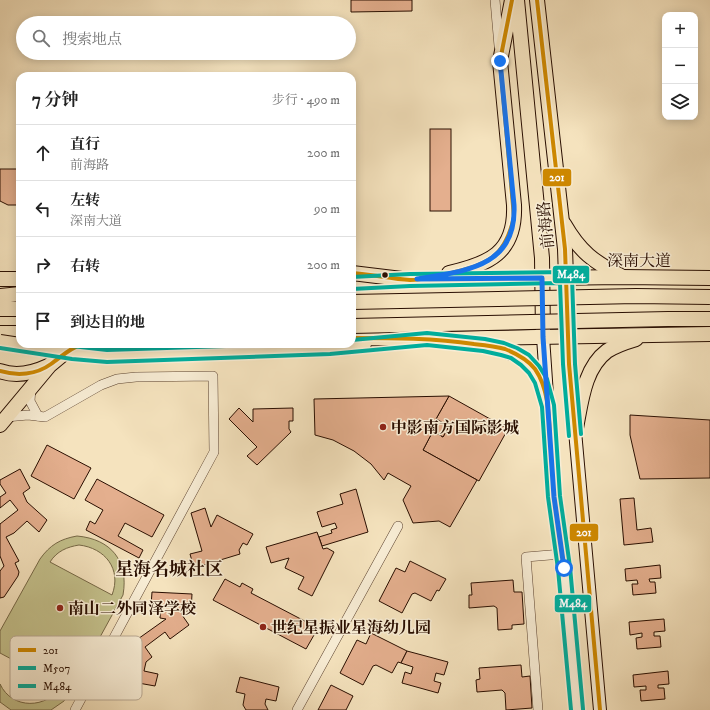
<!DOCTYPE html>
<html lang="zh">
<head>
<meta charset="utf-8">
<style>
	body { margin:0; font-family:"IM FELL DW Pica","Noto Serif SC",serif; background:#f2f2f2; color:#222 }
	.controls { position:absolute; right:12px; top:12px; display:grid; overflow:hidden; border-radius:8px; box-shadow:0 2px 10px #0003 }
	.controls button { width:36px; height:36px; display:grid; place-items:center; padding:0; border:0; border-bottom:1px solid #e0e0e0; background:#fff; color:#222; font:20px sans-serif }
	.stop { position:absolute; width:12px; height:12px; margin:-9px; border:3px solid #1a73e8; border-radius:50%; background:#fff }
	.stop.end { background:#1a73e8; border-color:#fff; box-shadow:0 1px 4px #0008 }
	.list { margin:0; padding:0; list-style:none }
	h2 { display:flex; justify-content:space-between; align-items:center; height:52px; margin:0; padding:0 16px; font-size:17px }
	h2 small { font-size:13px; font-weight:400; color:#767676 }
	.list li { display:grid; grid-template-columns:26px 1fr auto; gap:12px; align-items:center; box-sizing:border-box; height:56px; padding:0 16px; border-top:1px solid #e0e0e0 }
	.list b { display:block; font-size:15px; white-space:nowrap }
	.list p { margin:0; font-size:13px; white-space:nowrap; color:#767676 }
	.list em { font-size:13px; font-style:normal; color:#767676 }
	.icon { flex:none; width:22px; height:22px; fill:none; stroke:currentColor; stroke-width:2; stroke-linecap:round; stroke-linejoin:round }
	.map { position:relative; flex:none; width:710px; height:710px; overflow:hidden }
	.search { position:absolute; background:#fff; box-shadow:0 2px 10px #0003; left:16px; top:16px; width:340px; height:44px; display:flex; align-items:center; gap:10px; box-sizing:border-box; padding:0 14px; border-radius:22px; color:#767676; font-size:15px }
	.panel { position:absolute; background:#fff; box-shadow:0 2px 10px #0003; left:16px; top:72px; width:340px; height:276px; border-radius:12px }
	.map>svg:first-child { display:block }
	.green { fill:#c4c18c; stroke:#766846; fill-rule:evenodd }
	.building { fill:#e4af8e; stroke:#290e00 }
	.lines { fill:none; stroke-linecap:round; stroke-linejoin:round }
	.minor-casing { stroke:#5c4330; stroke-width:10 }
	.secondary-casing { stroke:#290e00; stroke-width:14 }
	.primary-casing { stroke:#290e00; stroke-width:16 }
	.minor { stroke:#f8edd5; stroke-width:9 }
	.secondary { stroke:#f8edd5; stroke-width:12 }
	.primary { stroke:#f5e3be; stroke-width:14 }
	.primary-bridge-casing { stroke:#290e00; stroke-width:16; stroke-linecap:butt }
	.primary-bridge { stroke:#f5e3be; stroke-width:14 }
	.bus-1-casing { stroke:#f8edd5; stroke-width:7 }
	.bus-2-casing { stroke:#f8edd5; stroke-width:7 }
	.bus-3-casing { stroke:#f8edd5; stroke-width:7 }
	.bus-1 { stroke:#ce8800; stroke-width:4 }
	.bus-2 { stroke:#01ad9c; stroke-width:4 }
	.bus-3 { stroke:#01ad9c; stroke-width:4 }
	.route { stroke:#1a73e8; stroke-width:5 }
	.bus-dot { fill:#290e00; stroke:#f8edd5; stroke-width:1.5 }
	.poi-dot { fill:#8f2418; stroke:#f8edd5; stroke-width:1.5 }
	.labels { text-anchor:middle; stroke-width:3; stroke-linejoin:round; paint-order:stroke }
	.street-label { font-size:16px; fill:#290e00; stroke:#f8edd5 }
	.poi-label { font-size:16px; font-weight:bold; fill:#290e00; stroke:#f8edd5; text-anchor:start }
	.quarter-label { font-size:18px; font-weight:bold; fill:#290e00; stroke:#f8edd5 }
	.key { fill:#f8edd5; stroke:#baaa95; stroke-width:1 }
	.key-label { font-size:11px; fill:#290e00 }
	.line-badge { stroke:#f8edd5; stroke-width:1.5 }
	.badge-label { font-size:11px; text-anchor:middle; font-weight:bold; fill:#fff }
</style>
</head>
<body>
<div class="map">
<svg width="710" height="710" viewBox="0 0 710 710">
	<rect width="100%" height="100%" fill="#f5e3be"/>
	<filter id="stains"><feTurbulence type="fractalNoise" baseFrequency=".005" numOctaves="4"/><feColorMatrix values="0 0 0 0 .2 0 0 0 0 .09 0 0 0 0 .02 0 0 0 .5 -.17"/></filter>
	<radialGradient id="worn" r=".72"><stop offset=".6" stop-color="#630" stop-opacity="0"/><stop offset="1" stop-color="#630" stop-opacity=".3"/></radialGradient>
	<path class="green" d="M77,536C111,539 129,561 123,595L70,692L64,701L51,710H11L0,702V684C12,710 47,709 62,686L0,653V631L40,559C50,545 60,539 77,536ZM79,545C105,548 122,569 112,595L50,562C57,551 67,547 79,545Z"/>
	<g class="building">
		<polygon points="351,0 412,0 412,11 351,12"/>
		<rect x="430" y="129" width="21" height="82"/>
		<polygon points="0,169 19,169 20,205 8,205 0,201"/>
		<polygon points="449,396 508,429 479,481 423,450 433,431 443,437 449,426 436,419"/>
		<polygon points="449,396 436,419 449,426 443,437 433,431 423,450 477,480 450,527 439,521 413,523 403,500 411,486 388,473 384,480 371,464 354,451 333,440 315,435 314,399"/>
		<polygon points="239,408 253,422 253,409 293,408 293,421 289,421 289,429 291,432 257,465 247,456 257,447 229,419"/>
		<polygon points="630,415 710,420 710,478 640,479 630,435"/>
		<polygon points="47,445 91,468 74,499 31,476"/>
		<polygon points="20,469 30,488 23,493 27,502 47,520 39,532 27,521 14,533 6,537 19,561 15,563 19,572 18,576 4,597 0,598 0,571 4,566 0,556 0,524 18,510 10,500 0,508 0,497 6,493 0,484 0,480"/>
		<polygon points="97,479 164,515 152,537 125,523 118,536 143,550 139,558 86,530 90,521 95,524 103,510 85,500"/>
		<polygon points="356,489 368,532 322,546 319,537 332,533 331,530 337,528 335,523 322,527 317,512 343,504 340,494"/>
		<polygon points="634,498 637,530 651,528 653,542 624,545 620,499"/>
		<polygon points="205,508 211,527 217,515 253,534 247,545 243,543 239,550 240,554 194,568 190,554 202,551 191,513"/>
		<polygon points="317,532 323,549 327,548 334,552 312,596 298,589 304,577 285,568 289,558 271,563 266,547"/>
		<polygon points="410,561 446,579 439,591 437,590 431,601 415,593 412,594 402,613 379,601 396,568 405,572"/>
		<polygon points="660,565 661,578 649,579 650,582 655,582 656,593 633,595 632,584 638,584 637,580 626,581 625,569"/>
		<polygon points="225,579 240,587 242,583 253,589 251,593 318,628 306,649 213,600"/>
		<polygon points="513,580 514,592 522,592 524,624 512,625 512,629 498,630 497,608 494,606 469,608 469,595 472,595 471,583"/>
		<polygon points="152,592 192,594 191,611 182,611 182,615 189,625 170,639 165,632 145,647 152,657 146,662 144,671 158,674 155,686 116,679 119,667 126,668 128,661 121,651 166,619 160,618 161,606 151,606"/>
		<polygon points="664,619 665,631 654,632 654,636 660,636 661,647 637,649 636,638 642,637 642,633 630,635 629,622"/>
		<polygon points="371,633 407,651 401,663 398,662 392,673 376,665 373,666 363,685 340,673 357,640 366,644"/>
		<polygon points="407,651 448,662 444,675 436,673 434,681 441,683 438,693 402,683 405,672 411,674 413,667 401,663"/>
		<polygon points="521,665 522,677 530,676 532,708 506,710 505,693 502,690 477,692 476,680 480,679 479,668"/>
		<polygon points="668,671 669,684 658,685 658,688 664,688 665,699 641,701 640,690 646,690 646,686 634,687 633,675"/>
		<polygon points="240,677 279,687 276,701 266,699 265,704 268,710 246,710 243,705 245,694 236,692"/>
		<polygon points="331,685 353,696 346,710 318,710"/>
	</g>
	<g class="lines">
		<g class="minor-casing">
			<g id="minor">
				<polyline points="495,0 499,46"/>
				<polyline points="31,388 30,401 38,416"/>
				<polyline points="6,417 28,415 45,417 101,385 117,379 136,377 213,376 214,452 75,710"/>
				<polyline points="297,710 398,526"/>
				<polyline points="538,710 526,557 562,554"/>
			</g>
		</g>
		<g class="secondary-casing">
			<g id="secondary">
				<polyline points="566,277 569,364 600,710"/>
				<polyline points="543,337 554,497 564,568 577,710"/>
			</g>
		</g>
		<g class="primary-casing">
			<g id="primary">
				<polyline points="517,0 542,258 543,334"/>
				<polyline points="537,0 565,249 566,277"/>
				<path d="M564,224C580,252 594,262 621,276"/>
				<polyline points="352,273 410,280 622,277 710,278"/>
				<path d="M449,273C489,264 516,253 514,205L500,61L512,0"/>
				<polyline points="0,279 20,279"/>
				<polyline points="0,296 20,294"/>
				<polyline points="0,309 20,309"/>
				<polyline points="0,333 20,333"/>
				<polyline points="352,338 427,339 710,334"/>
				<path d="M477,344C502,348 532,355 541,382C544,390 546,398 548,406"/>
				<polyline points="289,350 364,344"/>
				<path d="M0,371C16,377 33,373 48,366"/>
				<polyline points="0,425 50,365 68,350 82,344"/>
				<path d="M575,433C581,405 583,369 607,351C616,345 626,342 636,339"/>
			</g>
		</g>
		<use href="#minor" class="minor"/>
		<use href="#secondary" class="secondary"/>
		<use href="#primary" class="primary"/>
		<g class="primary-bridge-casing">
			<g id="primary-bridge">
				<polyline points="352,302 636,296 710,297"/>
				<polyline points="352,326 668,319 710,319"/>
				<polyline points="0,342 73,353 107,356 289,350"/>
			</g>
		</g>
		<use href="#primary-bridge" class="primary-bridge"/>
		<g class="bus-1-casing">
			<g id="bus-1">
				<polyline points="537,0 565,249 569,364 600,710"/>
				<path d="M352,273C371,274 391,279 410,280C423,280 435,276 447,274C487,264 504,260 514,217L500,61L512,0"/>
				<path d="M352,338C393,338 434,338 474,344C484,345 495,346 505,349C515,353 528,360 535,369C549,389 549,417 550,440"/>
				<path d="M0,371C17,376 36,375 51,364C61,357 70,348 82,344"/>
			</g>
		</g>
		<g class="bus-2-casing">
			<g id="bus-2">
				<polyline points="352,289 410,286 560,283 563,364 569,436"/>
				<polyline points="0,348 72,359 107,362 330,354 427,345 483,351 501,355 511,358 521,365 529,373 535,383 542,407 548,497 558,569 571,710"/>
			</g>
		</g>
		<g class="bus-3-casing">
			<g id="bus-3">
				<polyline points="352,277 410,274 569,272 572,277 575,364 581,434"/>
				<polyline points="352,340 427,333 485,339 504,343 517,348 529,355 539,366 547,379 554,405 560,496 570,567 583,709"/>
				<polyline points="54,344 107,350 289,344"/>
			</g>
		</g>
		<use href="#bus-1" class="bus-1"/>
		<use href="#bus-2" class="bus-2"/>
		<use href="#bus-3" class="bus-3"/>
	</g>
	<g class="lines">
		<path class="route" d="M500,61L514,205C517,268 464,271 417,279L542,278L543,337L554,497L564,568"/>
	</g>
	<circle class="bus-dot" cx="385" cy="275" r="3.5"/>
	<g class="poi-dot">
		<circle cx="383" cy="427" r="4"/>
		<circle cx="60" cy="608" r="4"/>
		<circle cx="263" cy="627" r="4"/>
	</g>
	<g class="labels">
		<g class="street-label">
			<text transform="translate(545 225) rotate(-96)" y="6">前海路</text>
			<text x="639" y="266">深南大道</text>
		</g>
		<g class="poi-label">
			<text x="391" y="433">中影南方国际影城</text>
			<text x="68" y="614">南山二外同泽学校</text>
			<text x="271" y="633">世纪星振业星海幼儿园</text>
		</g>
		<g class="quarter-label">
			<text x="169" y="575">星海名城社区</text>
		</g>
	</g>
	<rect x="10" y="636" width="132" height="64" rx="6" class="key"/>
	<rect x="18" y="648" width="18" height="4" fill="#ce8800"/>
	<rect x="18" y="666" width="18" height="4" fill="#01ad9c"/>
	<rect x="18" y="684" width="18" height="4" fill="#01ad9c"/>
	<g class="key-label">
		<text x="43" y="654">201</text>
		<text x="43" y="672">M507</text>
		<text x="43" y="690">M484</text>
	</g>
	<g class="line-badge">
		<rect x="542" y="168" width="30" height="19" rx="4" fill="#ce8800"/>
		<rect x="552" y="265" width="38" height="19" rx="4" fill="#01ad9c"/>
		<rect x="569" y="523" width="30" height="19" rx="4" fill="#ce8800"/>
		<rect x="554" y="594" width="38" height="19" rx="4" fill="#01ad9c"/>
	</g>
	<g class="badge-label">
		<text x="557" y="181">201</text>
		<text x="571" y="278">M484</text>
		<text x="584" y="536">201</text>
		<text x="573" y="607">M484</text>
	</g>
	<rect width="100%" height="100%" filter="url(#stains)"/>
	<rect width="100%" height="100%" fill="url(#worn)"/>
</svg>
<div class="controls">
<button>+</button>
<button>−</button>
<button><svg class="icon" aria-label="layers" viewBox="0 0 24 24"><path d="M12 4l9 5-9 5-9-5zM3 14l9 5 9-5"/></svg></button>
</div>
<div class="stop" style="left:564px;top:568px"></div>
<div class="stop end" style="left:500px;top:61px"></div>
<div class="search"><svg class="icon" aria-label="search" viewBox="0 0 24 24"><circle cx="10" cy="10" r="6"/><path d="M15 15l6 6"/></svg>搜索地点</div>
<section class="panel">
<h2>7 分钟<small>步行 · 490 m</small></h2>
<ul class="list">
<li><svg class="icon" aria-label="ahead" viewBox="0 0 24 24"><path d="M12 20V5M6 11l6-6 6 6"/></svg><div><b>直行</b><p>前海路</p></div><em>200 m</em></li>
<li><svg class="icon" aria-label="left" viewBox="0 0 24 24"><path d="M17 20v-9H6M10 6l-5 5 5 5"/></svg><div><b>左转</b><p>深南大道</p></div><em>90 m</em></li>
<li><svg class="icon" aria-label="right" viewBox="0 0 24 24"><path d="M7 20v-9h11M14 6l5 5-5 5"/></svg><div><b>右转</b></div><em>200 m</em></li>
<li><svg class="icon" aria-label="arrive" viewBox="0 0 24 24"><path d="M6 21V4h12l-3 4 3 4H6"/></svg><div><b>到达目的地</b></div></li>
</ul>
</section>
</div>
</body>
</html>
